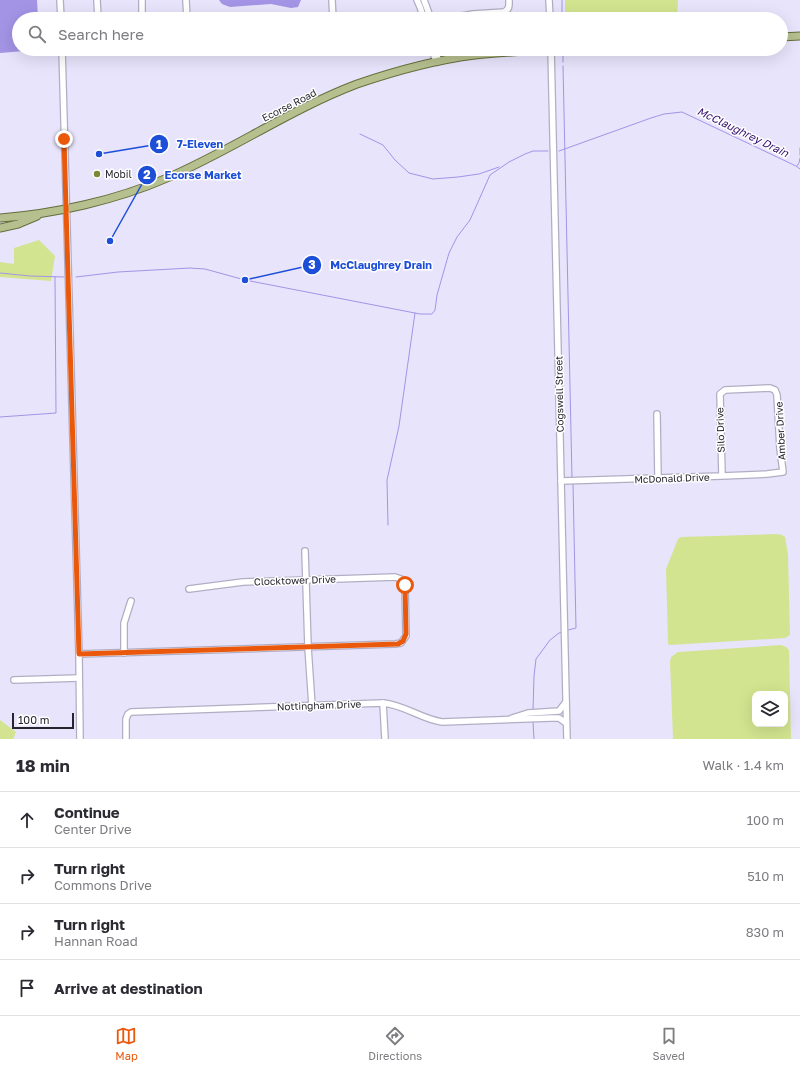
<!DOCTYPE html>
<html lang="en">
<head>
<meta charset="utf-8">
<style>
	body { margin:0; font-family:"Golos Text",sans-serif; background:#f2f2f3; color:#2b2b33 }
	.controls { position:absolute; right:12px; bottom:12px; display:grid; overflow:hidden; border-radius:8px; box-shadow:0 4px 16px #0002 }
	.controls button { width:36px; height:36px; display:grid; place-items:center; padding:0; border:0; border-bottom:1px solid #e1e1e2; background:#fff; color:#2b2b33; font:20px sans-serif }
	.scale { position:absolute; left:12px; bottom:10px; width:62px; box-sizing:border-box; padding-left:4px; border:2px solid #26252e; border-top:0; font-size:11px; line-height:14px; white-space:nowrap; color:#26252e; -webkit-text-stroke:3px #fff; paint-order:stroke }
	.stop { position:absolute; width:12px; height:12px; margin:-9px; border:3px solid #ea580c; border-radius:50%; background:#fff }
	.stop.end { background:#ea580c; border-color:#fff; box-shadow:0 1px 4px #0008 }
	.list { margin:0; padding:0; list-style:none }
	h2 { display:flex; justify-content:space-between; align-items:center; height:52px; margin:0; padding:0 16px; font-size:17px }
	h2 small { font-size:13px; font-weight:400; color:#7c7c81 }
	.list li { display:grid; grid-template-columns:26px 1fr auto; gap:12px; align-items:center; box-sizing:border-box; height:56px; padding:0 16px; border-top:1px solid #e1e1e2 }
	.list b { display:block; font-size:15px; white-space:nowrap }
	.list p { margin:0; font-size:13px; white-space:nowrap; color:#7c7c81 }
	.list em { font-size:13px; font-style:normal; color:#7c7c81 }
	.icon { flex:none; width:22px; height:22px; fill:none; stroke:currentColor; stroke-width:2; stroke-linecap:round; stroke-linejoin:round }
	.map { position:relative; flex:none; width:800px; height:739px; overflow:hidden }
	.search { position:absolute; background:#fff; box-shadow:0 4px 16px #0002; left:12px; right:12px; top:12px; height:44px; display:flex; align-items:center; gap:10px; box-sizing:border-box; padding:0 14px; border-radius:22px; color:#7c7c81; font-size:15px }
	.sheet { height:276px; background:#fff }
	nav { display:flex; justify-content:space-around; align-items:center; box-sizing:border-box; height:56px; border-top:1px solid #e1e1e2; background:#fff; font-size:11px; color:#7c7c81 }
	nav a { display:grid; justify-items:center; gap:2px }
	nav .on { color:#ea580c }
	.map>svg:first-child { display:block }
	.green { fill:#d2e48f; fill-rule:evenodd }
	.water { fill:#a394e5 }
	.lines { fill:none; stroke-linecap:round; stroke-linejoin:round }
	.stream { stroke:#a394e5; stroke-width:1 }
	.minor-casing { stroke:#b1aec4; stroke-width:8 }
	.major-casing { stroke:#646e3b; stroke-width:9 }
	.minor { stroke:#fff; stroke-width:5.5 }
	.major { stroke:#b6bf8e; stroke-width:7 }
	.route { stroke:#ea580c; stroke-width:5 }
	.poi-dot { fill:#7a8937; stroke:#fff; stroke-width:1.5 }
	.labels { text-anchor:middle; stroke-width:3; stroke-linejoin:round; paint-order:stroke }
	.street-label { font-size:10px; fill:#26252e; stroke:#fff }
	.poi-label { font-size:10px; fill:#26252e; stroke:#fff; text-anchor:start }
	.water-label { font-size:11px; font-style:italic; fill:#330e6d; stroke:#fff }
	.leader { fill:none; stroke:#1d4ed8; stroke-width:1.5 }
	.callout-dot { fill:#1d4ed8; stroke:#fff; stroke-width:1.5 }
	.mark-label { font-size:12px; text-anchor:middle; font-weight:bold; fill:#fff }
	.callout-label { font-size:11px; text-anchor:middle; font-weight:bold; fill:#1d4ed8; stroke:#fff; stroke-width:3; stroke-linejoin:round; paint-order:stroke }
</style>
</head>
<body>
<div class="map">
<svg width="800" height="739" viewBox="0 0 800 739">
	<rect width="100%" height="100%" fill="#e8e4fc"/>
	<g class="green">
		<polygon points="565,0 678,0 677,19 565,19"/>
		<polygon points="39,240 55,256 51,281 0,277 0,262 14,264 14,248"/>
		<polygon points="776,534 782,535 785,537 788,555 790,635 785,638 670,645 668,644 666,569 678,539 681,537"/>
		<path d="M781,645L786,647L789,650L791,739H673L670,662L671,657L678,652ZM755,694H785V724H755Z"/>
		<polygon points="0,720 16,732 13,739 0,739"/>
	</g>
	<g class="water">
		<polygon points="0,0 37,0 38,19 19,19 19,49 37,49 36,50 0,53"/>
		<polygon points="219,0 301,0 298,7 291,8 271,4 230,7 222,4"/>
	</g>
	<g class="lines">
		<g class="stream">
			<polyline points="562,0 562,19"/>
			<polyline points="563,49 563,62"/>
			<polyline points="563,66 572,478"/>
			<polyline points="360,134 383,145 395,160 409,173 433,179 458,177 479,174 499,167"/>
			<polyline points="800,148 800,155"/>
			<polyline points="559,151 651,118 664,114 682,112 796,166 800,169"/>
			<polyline points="797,166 799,163 800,158"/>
			<polyline points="0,273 30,276 64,277"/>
			<polyline points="76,277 118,272 190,268 205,269 245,280 420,314 432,314 435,310 437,295 449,253 457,237 470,220 490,175 509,162 525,154 533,151 548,151"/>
			<polyline points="0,417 56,413 55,277"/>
			<polyline points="388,525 387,480 399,426 415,313"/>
			<polyline points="568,630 576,628 573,483"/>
			<polyline points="533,710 534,676 536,659 550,640 559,633 563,632"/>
			<polyline points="533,722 534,739"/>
		</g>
		<g class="minor-casing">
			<g id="minor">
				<polyline points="60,0 61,19"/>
				<polyline points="97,0 98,19"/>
				<polyline points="142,0 142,19"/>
				<polyline points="186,0 187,19"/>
				<polyline points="332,0 333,19"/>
				<polyline points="417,0 420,7 424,19"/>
				<polyline points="424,0 431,19"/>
				<polyline points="549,0 550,19"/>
				<path d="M445,19L473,14L504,12C510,9 509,5 509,0"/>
				<polyline points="62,49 79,654 80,739"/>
				<polyline points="431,49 437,62"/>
				<polyline points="551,49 567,739"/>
				<polyline points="437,62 438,49"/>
				<polyline points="657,414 658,478"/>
				<polyline points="561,481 722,476 767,474 783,472 780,449 777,395 775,390 770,388 725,390 720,394 722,476"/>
				<polyline points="305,551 308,647 312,706"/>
				<polyline points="124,653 124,623 131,601"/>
				<polyline points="79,654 395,644 401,643 406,636 405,585 401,579 395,577 243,582 189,589"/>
				<polyline points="14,680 79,678"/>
				<polyline points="383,703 385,739"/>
				<polyline points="512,718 528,713 559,711 566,702"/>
				<path d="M126,739V719L128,714L131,712L383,703C405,705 421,719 442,722L551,718H559L566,723"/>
			</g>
		</g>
		<g class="major-casing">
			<g id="major">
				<polyline points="781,37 800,36"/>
				<path d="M0,218C54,214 117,200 167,178C232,150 291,109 357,84C395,71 435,60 475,55C502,52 529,51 556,49"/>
				<polyline points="0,228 18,224 37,216"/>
			</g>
		</g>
		<use href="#minor" class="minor"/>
		<use href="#major" class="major"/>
	</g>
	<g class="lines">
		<polyline class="route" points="64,139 79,654 398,644 403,641 406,634 405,585"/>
	</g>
	<circle class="poi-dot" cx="97" cy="174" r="4"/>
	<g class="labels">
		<g class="street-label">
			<text transform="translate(289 105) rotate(-27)" y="4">Ecorse Road</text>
			<text transform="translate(559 394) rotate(-91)" y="4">Cogswell Street</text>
			<text transform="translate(720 430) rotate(-92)" y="4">Silo Drive</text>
			<text transform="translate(780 431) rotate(-93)" y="4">Amber Drive</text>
			<text transform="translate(672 478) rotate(-2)" y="4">McDonald Drive</text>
			<text transform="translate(295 580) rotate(-2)" y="4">Clocktower Drive</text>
			<text transform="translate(319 705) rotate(-2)" y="4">Nottingham Drive</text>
		</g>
		<g class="poi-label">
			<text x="105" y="178">Mobil</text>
		</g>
		<g class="water-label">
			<text transform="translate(743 132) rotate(26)" y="4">McClaughrey Drain</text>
		</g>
	</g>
	<path class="leader" d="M99 154L159 144M110 241L147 175M245 280L312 265"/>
	<g class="callout-dot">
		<circle cx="99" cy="154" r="4"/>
		<circle cx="110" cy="241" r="4"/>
		<circle cx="245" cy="280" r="4"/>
		<circle cx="159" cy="144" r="10"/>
		<circle cx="147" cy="175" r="10"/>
		<circle cx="312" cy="265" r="10"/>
	</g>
	<g class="mark-label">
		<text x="159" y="149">1</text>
		<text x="147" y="179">2</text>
		<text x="312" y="269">3</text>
	</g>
	<g class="callout-label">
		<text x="200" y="148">7-Eleven</text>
		<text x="203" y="179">Ecorse Market</text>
		<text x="381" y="269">McClaughrey Drain</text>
	</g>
</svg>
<div class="controls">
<button><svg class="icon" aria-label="layers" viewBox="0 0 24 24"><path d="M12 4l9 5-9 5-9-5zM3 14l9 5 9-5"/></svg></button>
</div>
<div class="scale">100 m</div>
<div class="stop" style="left:405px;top:585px"></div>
<div class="stop end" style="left:64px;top:139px"></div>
<div class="search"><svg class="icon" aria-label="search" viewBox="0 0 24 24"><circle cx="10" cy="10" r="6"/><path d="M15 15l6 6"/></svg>Search here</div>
</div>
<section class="sheet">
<h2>18 min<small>Walk · 1.4 km</small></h2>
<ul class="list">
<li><svg class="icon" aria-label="ahead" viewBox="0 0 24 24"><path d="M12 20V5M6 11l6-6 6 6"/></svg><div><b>Continue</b><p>Center Drive</p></div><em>100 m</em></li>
<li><svg class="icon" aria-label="right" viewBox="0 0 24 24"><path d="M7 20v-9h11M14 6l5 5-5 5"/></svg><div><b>Turn right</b><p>Commons Drive</p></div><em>510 m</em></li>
<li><svg class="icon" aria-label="right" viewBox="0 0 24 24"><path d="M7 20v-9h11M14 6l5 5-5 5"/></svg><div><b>Turn right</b><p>Hannan Road</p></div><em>830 m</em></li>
<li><svg class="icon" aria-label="arrive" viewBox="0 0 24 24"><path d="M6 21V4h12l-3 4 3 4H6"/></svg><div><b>Arrive at destination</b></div></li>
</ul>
</section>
<nav>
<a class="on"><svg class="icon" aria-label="map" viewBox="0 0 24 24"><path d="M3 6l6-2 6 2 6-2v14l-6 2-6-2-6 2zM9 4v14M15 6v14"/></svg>Map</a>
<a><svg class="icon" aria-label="directions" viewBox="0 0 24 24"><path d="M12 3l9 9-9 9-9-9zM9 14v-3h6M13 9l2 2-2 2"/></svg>Directions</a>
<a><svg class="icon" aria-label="saved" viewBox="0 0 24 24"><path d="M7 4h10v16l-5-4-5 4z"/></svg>Saved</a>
</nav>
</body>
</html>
